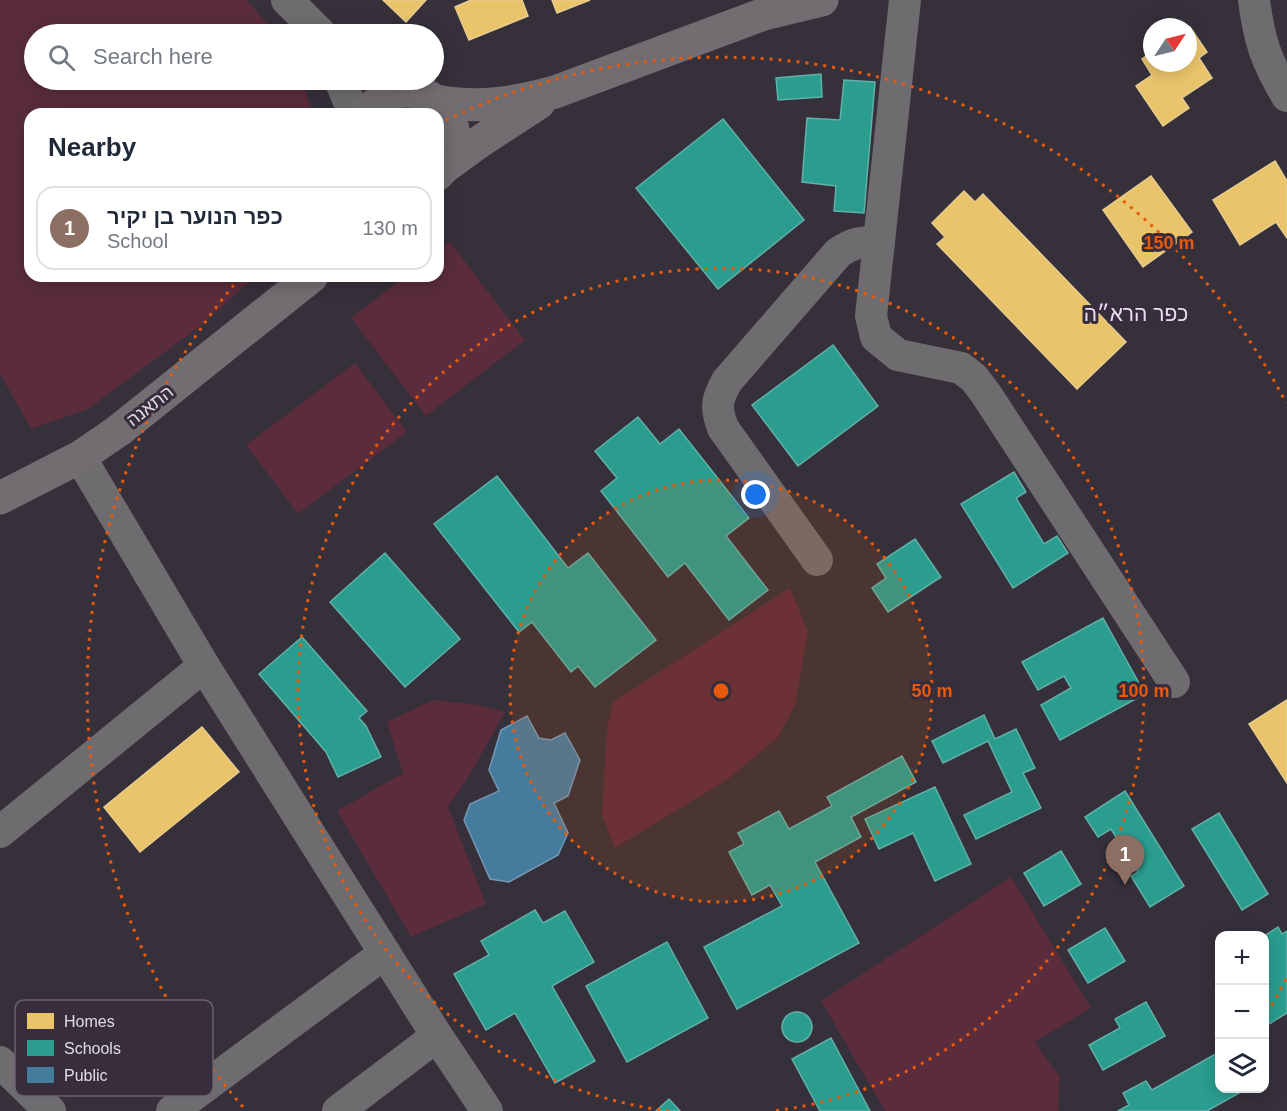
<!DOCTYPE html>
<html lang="en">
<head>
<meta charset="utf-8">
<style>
	body { margin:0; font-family:Arial,"Noto Sans Hebrew",sans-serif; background:#f2f2f3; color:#1f2937 }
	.controls { position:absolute; right:18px; bottom:18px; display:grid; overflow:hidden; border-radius:12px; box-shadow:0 3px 15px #0003 }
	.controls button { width:54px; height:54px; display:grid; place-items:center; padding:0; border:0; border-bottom:2px solid #e0e1e3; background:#fff; color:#1f2937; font:30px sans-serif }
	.compass { position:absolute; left:1143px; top:18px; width:54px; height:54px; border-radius:50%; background:#fff; box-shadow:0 3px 15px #0003; rotate:55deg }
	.you { position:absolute; left:756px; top:495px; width:21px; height:21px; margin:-15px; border:4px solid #fff; border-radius:50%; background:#1a73e8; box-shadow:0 0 0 9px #1a73e833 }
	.badge { display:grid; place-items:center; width:39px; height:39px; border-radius:50%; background:#0f766e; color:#fff; font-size:20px; font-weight:700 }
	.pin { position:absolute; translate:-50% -50px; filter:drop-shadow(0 2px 3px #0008) }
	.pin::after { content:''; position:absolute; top:32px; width:21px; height:18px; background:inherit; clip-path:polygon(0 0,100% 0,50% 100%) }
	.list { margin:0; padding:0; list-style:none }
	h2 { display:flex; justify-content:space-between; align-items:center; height:78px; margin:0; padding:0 24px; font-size:26px }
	h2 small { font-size:20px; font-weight:400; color:#747a83 }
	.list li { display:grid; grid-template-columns:39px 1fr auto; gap:18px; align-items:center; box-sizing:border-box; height:84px; margin:0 12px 12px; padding:0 12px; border:2px solid #e0e1e3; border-radius:18px }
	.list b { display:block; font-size:22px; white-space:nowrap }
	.list p { margin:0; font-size:20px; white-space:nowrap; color:#747a83 }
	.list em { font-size:20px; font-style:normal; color:#747a83 }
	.icon { flex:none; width:33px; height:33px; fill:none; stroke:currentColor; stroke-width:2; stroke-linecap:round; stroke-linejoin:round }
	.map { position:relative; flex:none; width:1287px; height:1111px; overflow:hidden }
	.search { position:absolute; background:#fff; box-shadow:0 3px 15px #0003; left:24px; top:24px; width:420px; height:66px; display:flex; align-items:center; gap:15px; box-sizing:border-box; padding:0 21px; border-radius:33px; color:#747a83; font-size:22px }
	.panel { position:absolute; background:#fff; box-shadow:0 3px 15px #0003; left:24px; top:108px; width:420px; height:174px; border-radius:18px }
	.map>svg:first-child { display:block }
	.green { fill:#5a2c3c }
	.homes { fill:#e9c46a; stroke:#e7cb8f; stroke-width:1.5 }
	.schools { fill:#2a9d8f; stroke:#61b0a9; stroke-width:1.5 }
	.public { fill:#457b9d; stroke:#7498b3; stroke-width:1.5 }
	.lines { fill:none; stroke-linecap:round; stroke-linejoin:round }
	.street { stroke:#6e6c6e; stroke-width:32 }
	.secondary { stroke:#726d71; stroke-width:33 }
	.ring { fill:none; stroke:#e8590c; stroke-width:3; stroke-dasharray:3 6 }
	.labels { text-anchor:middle; stroke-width:6; stroke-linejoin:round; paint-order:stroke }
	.street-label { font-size:18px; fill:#e1dbe5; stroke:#372d3d }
	.quarter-label { font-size:21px; fill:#e9ddf1; stroke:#372d3d }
	.key { fill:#372d3d; stroke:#6a616f; stroke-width:1.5 }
	.key-label { font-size:16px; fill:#e1dbe5 }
	.centre { fill:#e8590c; stroke:#372d3d; stroke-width:3 }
	.ring-label { font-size:18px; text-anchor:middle; font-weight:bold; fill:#e8590c; stroke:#372d3d; stroke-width:6; stroke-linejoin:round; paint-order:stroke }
</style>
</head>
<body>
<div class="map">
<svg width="1287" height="1111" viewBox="0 0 1287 1111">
	<rect width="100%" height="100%" fill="#36303a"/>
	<g class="green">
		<polygon points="0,0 247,0 276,34 34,34 34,80 301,80 314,114 30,114 30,276 256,276 199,327 88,409 31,429 0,374"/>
		<polygon points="450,242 525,340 426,416 351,318 405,276 438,276 438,251"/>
		<polygon points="355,363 407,432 298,514 246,445"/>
		<polygon points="790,588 808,632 795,705 778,737 728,779 615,848 602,815 607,729 613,702"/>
		<polygon points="433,700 479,705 505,712 469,776 448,807 486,904 411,937 337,811 403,773 387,722"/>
		<polygon points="1011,877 1091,1008 1035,1042 1060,1077 1058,1111 885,1111 821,1001"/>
	</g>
	<g class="homes">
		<polygon points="383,0 426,0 406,22"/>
		<polygon points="471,0 522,0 528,16 469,40 455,7"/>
		<polygon points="552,0 590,0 557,13"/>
		<polygon points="1190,27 1207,52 1199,58 1212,78 1182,98 1189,108 1163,126 1136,86 1152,75 1142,59 1152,52 1152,63 1188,63 1188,28"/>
		<polygon points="1275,161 1287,181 1287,238 1276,222 1240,245 1213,200"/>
		<polygon points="1151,176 1192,232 1143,267 1103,210"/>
		<polygon points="964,191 975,202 983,194 1126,342 1077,389 937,244 945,237 932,223"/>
		<polygon points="1287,700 1287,783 1249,724"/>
		<polygon points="202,727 239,772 140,852 104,807"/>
	</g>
	<g class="schools">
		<polygon points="821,74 822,97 778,100 776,78"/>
		<polygon points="844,80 875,82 864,213 834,211 836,186 802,182 807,118 840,120"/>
		<polygon points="723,119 804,220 718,289 636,188"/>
		<polygon points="833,345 878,406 798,466 752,405"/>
		<polygon points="638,417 660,444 679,429 749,518 726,536 768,590 729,620 685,563 668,577 601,491 617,478 595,451"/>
		<polygon points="1014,472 1026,492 1016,498 1044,544 1057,536 1068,553 1013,588 961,504"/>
		<polygon points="497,476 568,568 588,553 656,640 595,687 578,666 571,672 532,622 519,632 434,524"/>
		<polygon points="915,539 941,577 888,612 872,588 886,578 877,564"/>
		<polygon points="385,553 460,639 405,687 330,602"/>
		<polygon points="1103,618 1145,694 1060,740 1041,705 1071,688 1064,676 1038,690 1022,662"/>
		<polygon points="302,637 367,711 359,718 366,726 381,757 338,777 326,752 259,674"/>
		<polygon points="984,715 995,739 1016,729 1035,768 1023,773 1041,808 976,839 964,815 1012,792 988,741 943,763 932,741"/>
		<polygon points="902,756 916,782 851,817 861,837 815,862 859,943 737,1009 704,947 782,906 770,885 752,895 729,852 744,844 738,833 779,811 789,829 832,806 827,797"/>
		<polygon points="935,787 971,864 935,881 913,833 879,849 865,819"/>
		<polygon points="1125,791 1184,886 1150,907 1131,876 1138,872 1111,829 1098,837 1085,817"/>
		<polygon points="1219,813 1268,894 1242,910 1192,829"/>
		<polygon points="1061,851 1081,884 1044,906 1024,873"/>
		<polygon points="535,910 543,923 565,911 594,962 552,986 595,1061 555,1083 515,1013 486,1030 454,974 489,955 481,941"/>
		<polygon points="1278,927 1282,934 1287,931 1287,1013 1264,1027 1264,936"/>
		<polygon points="1105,928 1125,961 1088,983 1068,950"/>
		<polygon points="667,942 708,1018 627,1062 586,986"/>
		<polygon points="1146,1002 1165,1036 1103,1070 1089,1045 1120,1028 1115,1019"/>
		<circle cx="797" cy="1027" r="15"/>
		<polygon points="831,1038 870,1111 820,1111 792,1059"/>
		<polygon points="1219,1052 1220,1088 1239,1088 1241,1092 1207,1111 1118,1111 1129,1105 1123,1093 1146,1081 1152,1090"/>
		<polygon points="669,1099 680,1111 656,1111"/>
	</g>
	<polygon class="public" points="527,716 539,738 551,740 565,733 580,760 568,796 554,803 568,833 558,855 509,882 490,879 464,820 470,804 499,791 489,770 501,730"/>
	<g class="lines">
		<g class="street">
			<polyline points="287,0 321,34"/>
			<polyline points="905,0 871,316 876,337 898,355 961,368 974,378 986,394 1174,682"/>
			<path d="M1254,0C1259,40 1266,61 1287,96"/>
			<polyline points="340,80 354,114"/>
			<polyline points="80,457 204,666 437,1036 487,1111"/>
			<path d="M817,560L723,428C715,407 717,399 727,381L838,253C852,243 862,241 879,243"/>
			<polyline points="0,832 204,666"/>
			<polyline points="0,1062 50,1111"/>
			<polyline points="172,1111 385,953"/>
			<polyline points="338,1111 437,1036"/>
		</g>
		<g class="secondary">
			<path d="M436,101C477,109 515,103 555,92L764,14L822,0"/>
			<path d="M367,114C407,56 488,120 438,174"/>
			<polyline points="442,169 482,140 539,103"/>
			<polyline points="0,498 80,457 118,431 312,276"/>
		</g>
	</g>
	<circle cx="721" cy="691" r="211" fill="#e8590c" fill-opacity=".12"/>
	<g class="ring">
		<circle cx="721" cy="691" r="211"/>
		<path d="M669 1111A423 423 0 1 1 773 1111"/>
		<path d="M1286 979A634 634 0 0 1 1267 1013M243 1107A634 634 0 0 1 239 279M438 124A634 634 0 0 1 1286 403"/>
	</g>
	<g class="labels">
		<g class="street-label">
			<text transform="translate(150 406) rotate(-38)" y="6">התאנה</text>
		</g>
		<g class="quarter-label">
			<text x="1136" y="321">כפר הרא״ה</text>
		</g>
	</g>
	<rect x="15" y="1000" width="198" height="96" rx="9" class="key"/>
	<rect x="27" y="1013" width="27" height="16" fill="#e9c46a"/>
	<rect x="27" y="1040" width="27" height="16" fill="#2a9d8f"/>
	<rect x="27" y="1067" width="27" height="16" fill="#457b9d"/>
	<g class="key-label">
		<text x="64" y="1027">Homes</text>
		<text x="64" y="1054">Schools</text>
		<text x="64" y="1081">Public</text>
	</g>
	<circle cx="721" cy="691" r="9" class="centre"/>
	<g class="ring-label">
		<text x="1169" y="249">150 m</text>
		<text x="932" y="697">50 m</text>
		<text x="1144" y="697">100 m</text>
	</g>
</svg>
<div class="controls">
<button>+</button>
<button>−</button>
<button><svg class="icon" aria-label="layers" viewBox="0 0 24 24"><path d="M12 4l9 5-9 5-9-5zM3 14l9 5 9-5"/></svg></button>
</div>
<svg class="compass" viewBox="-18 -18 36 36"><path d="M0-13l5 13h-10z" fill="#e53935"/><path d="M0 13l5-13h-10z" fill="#747a83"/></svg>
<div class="you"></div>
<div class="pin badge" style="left:1125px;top:885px;background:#8d6e63">1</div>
<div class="search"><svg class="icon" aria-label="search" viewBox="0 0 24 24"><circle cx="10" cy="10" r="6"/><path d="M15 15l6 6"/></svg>Search here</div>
<section class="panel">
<h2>Nearby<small></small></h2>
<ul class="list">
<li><span class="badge" style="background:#8d6e63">1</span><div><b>כפר הנוער בן יקיר</b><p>School</p></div><em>130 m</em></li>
</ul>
</section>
</div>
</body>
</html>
